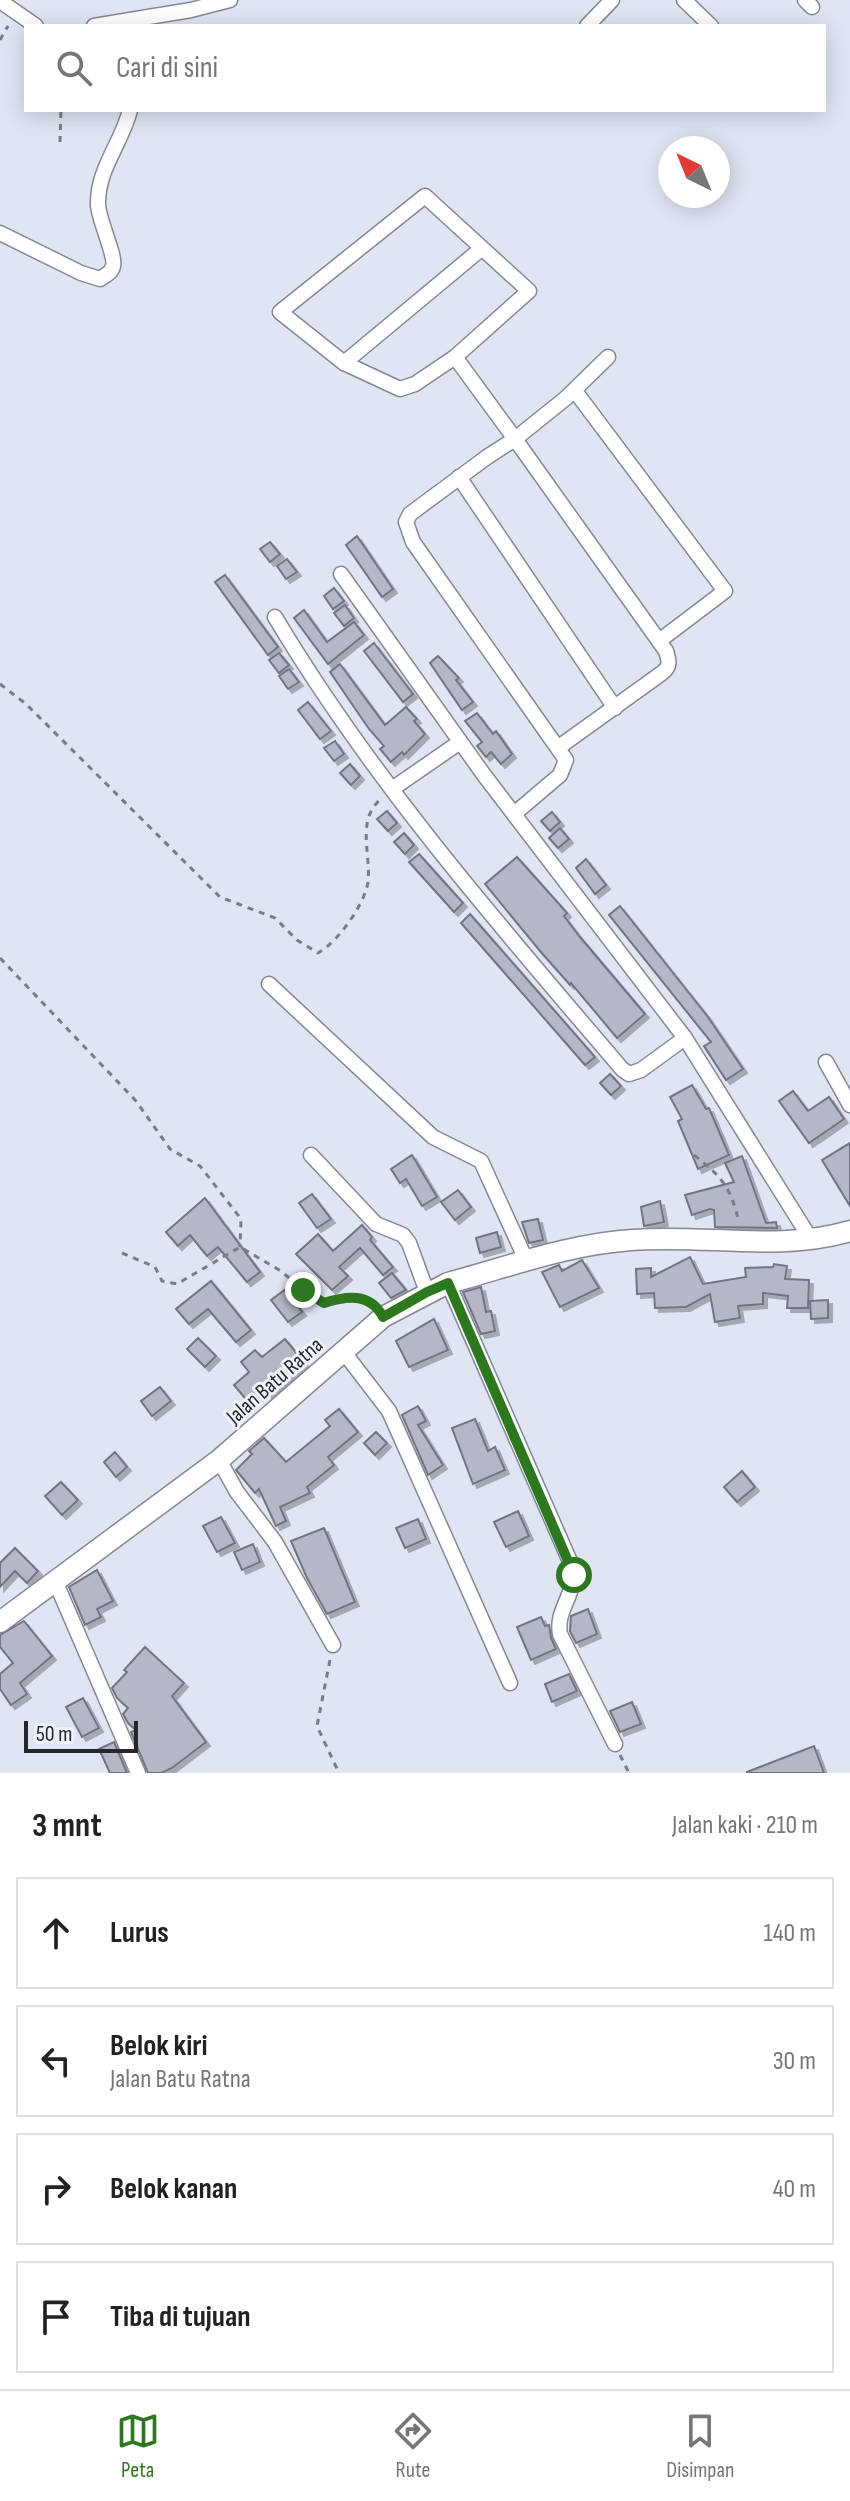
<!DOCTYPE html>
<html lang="id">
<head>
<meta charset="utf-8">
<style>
	body { margin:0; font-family:"Sofia Sans Condensed",sans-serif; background:#f6f6f6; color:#222 }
	.compass { position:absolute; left:658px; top:136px; width:72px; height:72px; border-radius:50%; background:#fff; box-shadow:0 4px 20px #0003; rotate:317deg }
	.scale { position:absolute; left:24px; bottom:20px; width:114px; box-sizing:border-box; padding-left:8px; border:4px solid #24262b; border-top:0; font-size:22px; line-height:28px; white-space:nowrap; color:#24262b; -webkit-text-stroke:6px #eef2fd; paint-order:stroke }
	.stop { position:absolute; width:24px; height:24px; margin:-18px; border:6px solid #2d781e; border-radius:50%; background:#fff }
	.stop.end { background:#2d781e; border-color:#fff; box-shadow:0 2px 8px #0008 }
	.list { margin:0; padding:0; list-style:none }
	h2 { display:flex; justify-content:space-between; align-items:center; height:104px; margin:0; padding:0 32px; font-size:34px }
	h2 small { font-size:26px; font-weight:400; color:#767676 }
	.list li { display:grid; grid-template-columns:52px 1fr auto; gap:24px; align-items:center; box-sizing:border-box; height:112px; margin:0 16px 16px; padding:0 16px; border:2px solid #e0e0e0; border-radius:0px }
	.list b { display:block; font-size:30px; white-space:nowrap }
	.list p { margin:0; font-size:26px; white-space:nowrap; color:#767676 }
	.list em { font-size:26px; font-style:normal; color:#767676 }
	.icon { flex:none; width:44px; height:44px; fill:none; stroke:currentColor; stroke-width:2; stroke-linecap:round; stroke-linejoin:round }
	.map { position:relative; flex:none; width:850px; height:1773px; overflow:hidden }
	.search { position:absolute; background:#fff; box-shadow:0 4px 20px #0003; left:24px; right:24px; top:24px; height:88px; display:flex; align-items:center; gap:20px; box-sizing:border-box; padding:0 28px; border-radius:0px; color:#767676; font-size:30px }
	.sheet { height:616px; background:#fff }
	nav { display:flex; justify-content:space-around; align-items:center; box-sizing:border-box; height:112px; border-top:2px solid #e0e0e0; background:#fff; font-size:22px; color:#767676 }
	nav a { display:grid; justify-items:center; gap:4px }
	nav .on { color:#2d781e }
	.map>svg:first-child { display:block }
	.building { fill:#b4b8c6; stroke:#717581; stroke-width:2; filter:url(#shadow) }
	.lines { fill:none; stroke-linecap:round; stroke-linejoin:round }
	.street-casing { stroke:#848895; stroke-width:17 }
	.secondary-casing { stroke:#848895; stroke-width:23 }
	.path { stroke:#797c85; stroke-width:3; stroke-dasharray:6 6; stroke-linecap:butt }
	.street { stroke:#fff; stroke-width:14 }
	.secondary { stroke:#fff; stroke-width:20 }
	.route { stroke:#2d781e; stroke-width:10 }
	.labels { text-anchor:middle; stroke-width:6; stroke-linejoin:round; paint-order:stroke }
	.street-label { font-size:22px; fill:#24262b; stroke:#eef2fd }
</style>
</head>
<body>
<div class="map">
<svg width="850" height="1773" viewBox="0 0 850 1773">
	<defs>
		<filter id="shadow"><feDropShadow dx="4" dy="4" stdDeviation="0" flood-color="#0004"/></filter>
	</defs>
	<rect width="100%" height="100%" fill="#e0e5f3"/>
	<g class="building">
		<polygon points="357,536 393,589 382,597 346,545"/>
		<polygon points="270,542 280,554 270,562 260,549"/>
		<polygon points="287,559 297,572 286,579 277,566"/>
		<polygon points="225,575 278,647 268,655 215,582"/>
		<polygon points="334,588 344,601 333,609 324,596"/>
		<polygon points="345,605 354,618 344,626 334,613"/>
		<polygon points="304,610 327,642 354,622 364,635 328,664 294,618"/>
		<polygon points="374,643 413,694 403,702 364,651"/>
		<polygon points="279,653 289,665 279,673 269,660"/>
		<polygon points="438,656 459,678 456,680 473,702 462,710 430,663"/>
		<polygon points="340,664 385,725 406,707 417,719 414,721 425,734 404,755 402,752 391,762 380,749 384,746 369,729 330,672"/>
		<polygon points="289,669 299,682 288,689 279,676"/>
		<polygon points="308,702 331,731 320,739 298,710"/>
		<polygon points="477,713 493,734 496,731 512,754 501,764 491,752 486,757 477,746 482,742 465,721"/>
		<polygon points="335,741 344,754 334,761 324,748"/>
		<polygon points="350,764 360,776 351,785 340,773"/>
		<polygon points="387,811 397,823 388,831 377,819"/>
		<polygon points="552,812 560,822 550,831 541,821"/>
		<polygon points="560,828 569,839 558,848 549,838"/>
		<polygon points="404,833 414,845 405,854 394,842"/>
		<polygon points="419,854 463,903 454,912 409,862"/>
		<polygon points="517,857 567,913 564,916 580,937 645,1014 617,1038 571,983 570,985 540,951 485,884"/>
		<polygon points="586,859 606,885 595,894 576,868"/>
		<polygon points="620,906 708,1017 743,1069 726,1080 704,1046 711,1042 609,915"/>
		<polygon points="470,914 595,1057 585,1065 461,923"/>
		<polygon points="610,1074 621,1086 611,1095 600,1083"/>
		<polygon points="692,1085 706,1109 709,1108 729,1155 698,1169 678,1121 682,1119 670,1097"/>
		<polygon points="793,1091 808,1111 829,1097 844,1119 809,1143 779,1101"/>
		<polygon points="850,1143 850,1206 822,1160"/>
		<polygon points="412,1155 437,1197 422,1206 406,1179 400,1183 391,1169"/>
		<polygon points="742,1156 766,1223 776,1222 777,1228 715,1227 714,1210 710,1209 692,1215 685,1195 734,1182 725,1163"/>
		<polygon points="458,1190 471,1207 455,1220 441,1202"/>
		<polygon points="312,1194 331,1219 317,1228 299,1203"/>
		<polygon points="205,1198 260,1272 247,1282 218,1247 207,1256 190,1235 178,1246 166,1232"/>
		<polygon points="660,1201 664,1222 644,1226 641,1207"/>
		<polygon points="538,1219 543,1240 529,1243 522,1222"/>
		<polygon points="362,1225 372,1237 370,1240 393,1267 383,1275 360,1248 339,1267 348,1276 332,1290 296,1254 318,1234 333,1251"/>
		<polygon points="497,1232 501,1247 480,1253 476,1238"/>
		<polygon points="690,1257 703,1284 746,1277 745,1268 773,1267 774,1264 787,1266 785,1279 809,1280 808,1308 787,1308 788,1296 763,1293 763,1304 738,1306 740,1318 715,1322 710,1294 686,1307 655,1308 654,1293 637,1294 636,1269 651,1268 651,1277"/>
		<polygon points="582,1260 599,1288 560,1307 542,1272 559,1265 562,1271"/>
		<polygon points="392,1273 406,1290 391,1298 379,1283"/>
		<polygon points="211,1281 251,1330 236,1342 208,1309 189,1324 176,1309"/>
		<polygon points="481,1287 486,1312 491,1311 495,1331 481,1334 463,1292"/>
		<polygon points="286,1289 302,1312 288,1322 271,1300"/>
		<polygon points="828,1300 828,1318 811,1319 810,1301"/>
		<polygon points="434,1319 448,1350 409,1367 396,1341"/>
		<polygon points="198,1338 216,1356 205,1367 187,1349"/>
		<polygon points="285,1339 306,1365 268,1394 266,1391 250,1404 234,1385 249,1372 241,1362 255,1350 262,1357"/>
		<polygon points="160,1387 171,1401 152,1416 141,1401"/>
		<polygon points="418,1406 426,1421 418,1425 443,1465 428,1475 402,1415"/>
		<polygon points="339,1409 358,1432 328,1457 334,1465 307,1487 310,1493 280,1507 286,1521 276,1526 259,1489 255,1493 236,1470 252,1454 249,1451 264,1438 286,1462 330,1426 325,1420"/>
		<polygon points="475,1419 488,1451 495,1447 505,1470 473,1484 452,1428"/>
		<polygon points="376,1432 387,1443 375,1455 364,1443"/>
		<polygon points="115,1452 127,1467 116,1477 104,1462"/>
		<polygon points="742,1471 755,1487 737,1502 724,1487"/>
		<polygon points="61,1482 78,1500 62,1515 45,1496"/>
		<polygon points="518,1511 529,1536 506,1547 494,1522"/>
		<polygon points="221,1517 235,1543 217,1552 203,1526"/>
		<polygon points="418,1519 426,1539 405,1548 396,1528"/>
		<polygon points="324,1528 355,1602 327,1614 307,1578 291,1541"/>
		<polygon points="253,1544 260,1562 242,1570 234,1552"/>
		<polygon points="15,1548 38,1571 27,1583 15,1571 0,1587 0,1563"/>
		<polygon points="97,1570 113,1601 97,1609 101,1617 85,1625 69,1587"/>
		<polygon points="588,1609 597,1634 576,1643 570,1631 571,1616"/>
		<polygon points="541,1617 545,1626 549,1625 551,1638 556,1649 531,1660 517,1627"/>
		<polygon points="24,1621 52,1656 20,1683 27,1694 11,1705 0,1689 0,1674 13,1663 0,1647 0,1635"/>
		<polygon points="145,1647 184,1683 172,1696 206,1742 172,1768 161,1773 148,1773 131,1732 136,1730 128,1723 123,1714 128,1708 117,1698 112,1688 127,1672 124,1670"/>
		<polygon points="569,1674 577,1691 552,1702 545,1684"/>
		<polygon points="83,1698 99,1728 82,1737 66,1707"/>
		<polygon points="632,1702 641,1724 620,1732 610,1711"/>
		<polygon points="114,1742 127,1773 110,1773 99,1749"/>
		<polygon points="814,1746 824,1773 747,1773 747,1772"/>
	</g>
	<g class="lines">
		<g class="street-casing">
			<g id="street">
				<polyline points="684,0 711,26"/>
				<polyline points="805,0 812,7"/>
				<polyline points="0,1 36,26"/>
				<polyline points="94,26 191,10 230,0"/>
				<polyline points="587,26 612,0"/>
				<path d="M0,233L81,273L100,279C105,276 112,272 113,266C116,256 99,221 98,205C97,169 122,143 130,110"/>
				<polyline points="455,357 529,291 425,196 280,312 344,363 400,389 415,384 455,357 515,439 487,457 410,514 406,522 413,542 566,760 560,775 514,814"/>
				<polyline points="344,363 481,249"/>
				<polyline points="575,391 725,591 659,641"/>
				<polyline points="459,477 615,708"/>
				<polyline points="341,574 484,775 685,1038 810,1238"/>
				<path d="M275,617C373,781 499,925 622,1069L629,1074L641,1070L685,1038"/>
				<path d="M559,747L662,673C671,666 669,661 666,651L515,439L566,398L608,357"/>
				<polyline points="392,789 460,742"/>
				<polyline points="269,984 433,1137 481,1161 527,1262"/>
				<polyline points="826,1062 850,1105"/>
				<polyline points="311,1155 376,1224 403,1235 409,1243 427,1292"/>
				<path d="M448,1283L572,1566C578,1594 555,1609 560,1634L615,1744"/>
				<polyline points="343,1351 389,1411 510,1683"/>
				<polyline points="219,1460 237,1492 275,1542 333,1645"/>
				<polyline points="56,1583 138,1773"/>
			</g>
		</g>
		<g class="secondary-casing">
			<path id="secondary" d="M0,1622L219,1460L383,1317L448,1283C508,1267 569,1244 632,1240C705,1234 778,1252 850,1231"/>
		</g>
		<g class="path">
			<polyline points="0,40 8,26"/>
			<polyline points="60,142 61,110"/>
			<path d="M0,684L26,704L220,897L275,918L297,940L318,953C337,943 365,904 368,882C371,853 356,820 381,799"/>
			<polyline points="0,958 136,1101 170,1149 200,1166 241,1219 240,1247"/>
			<path d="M694,1155C722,1177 731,1187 739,1223"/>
			<path d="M122,1253L155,1267L162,1281L177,1284L240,1247L281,1271L303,1290L324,1303C342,1298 357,1293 373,1304"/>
			<polyline points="330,1660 317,1726 339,1773"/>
			<polyline points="620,1755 629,1773"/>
		</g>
		<use href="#street" class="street"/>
		<use href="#secondary" class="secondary"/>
	</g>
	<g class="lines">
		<path class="route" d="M303,1290L324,1303C346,1296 370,1292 383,1317L427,1292L448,1283L574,1575"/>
	</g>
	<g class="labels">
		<g class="street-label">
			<text transform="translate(274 1380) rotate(-41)" y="8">Jalan Batu Ratna</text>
		</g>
	</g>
</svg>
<svg class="compass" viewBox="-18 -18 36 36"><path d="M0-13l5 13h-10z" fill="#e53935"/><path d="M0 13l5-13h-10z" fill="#767676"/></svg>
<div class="scale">50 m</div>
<div class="stop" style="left:574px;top:1575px"></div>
<div class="stop end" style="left:303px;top:1290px"></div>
<div class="search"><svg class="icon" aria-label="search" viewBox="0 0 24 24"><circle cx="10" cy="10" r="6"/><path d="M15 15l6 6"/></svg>Cari di sini</div>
</div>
<section class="sheet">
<h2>3 mnt<small>Jalan kaki · 210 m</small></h2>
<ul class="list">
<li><svg class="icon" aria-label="ahead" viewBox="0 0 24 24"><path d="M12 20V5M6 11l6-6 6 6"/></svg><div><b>Lurus</b></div><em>140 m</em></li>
<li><svg class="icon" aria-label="left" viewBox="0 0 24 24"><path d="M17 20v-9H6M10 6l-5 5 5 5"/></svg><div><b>Belok kiri</b><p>Jalan Batu Ratna</p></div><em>30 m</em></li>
<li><svg class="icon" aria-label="right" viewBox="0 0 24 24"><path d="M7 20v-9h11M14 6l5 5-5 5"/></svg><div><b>Belok kanan</b></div><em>40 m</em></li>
<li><svg class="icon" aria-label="arrive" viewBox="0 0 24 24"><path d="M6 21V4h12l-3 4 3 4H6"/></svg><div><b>Tiba di tujuan</b></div></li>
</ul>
</section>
<nav>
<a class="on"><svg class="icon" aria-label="map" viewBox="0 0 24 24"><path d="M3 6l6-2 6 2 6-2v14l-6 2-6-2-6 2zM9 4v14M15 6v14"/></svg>Peta</a>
<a><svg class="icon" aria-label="directions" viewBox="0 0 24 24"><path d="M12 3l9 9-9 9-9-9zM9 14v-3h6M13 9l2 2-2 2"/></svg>Rute</a>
<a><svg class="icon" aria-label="saved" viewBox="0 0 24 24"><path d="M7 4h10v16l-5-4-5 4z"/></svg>Disimpan</a>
</nav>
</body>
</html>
